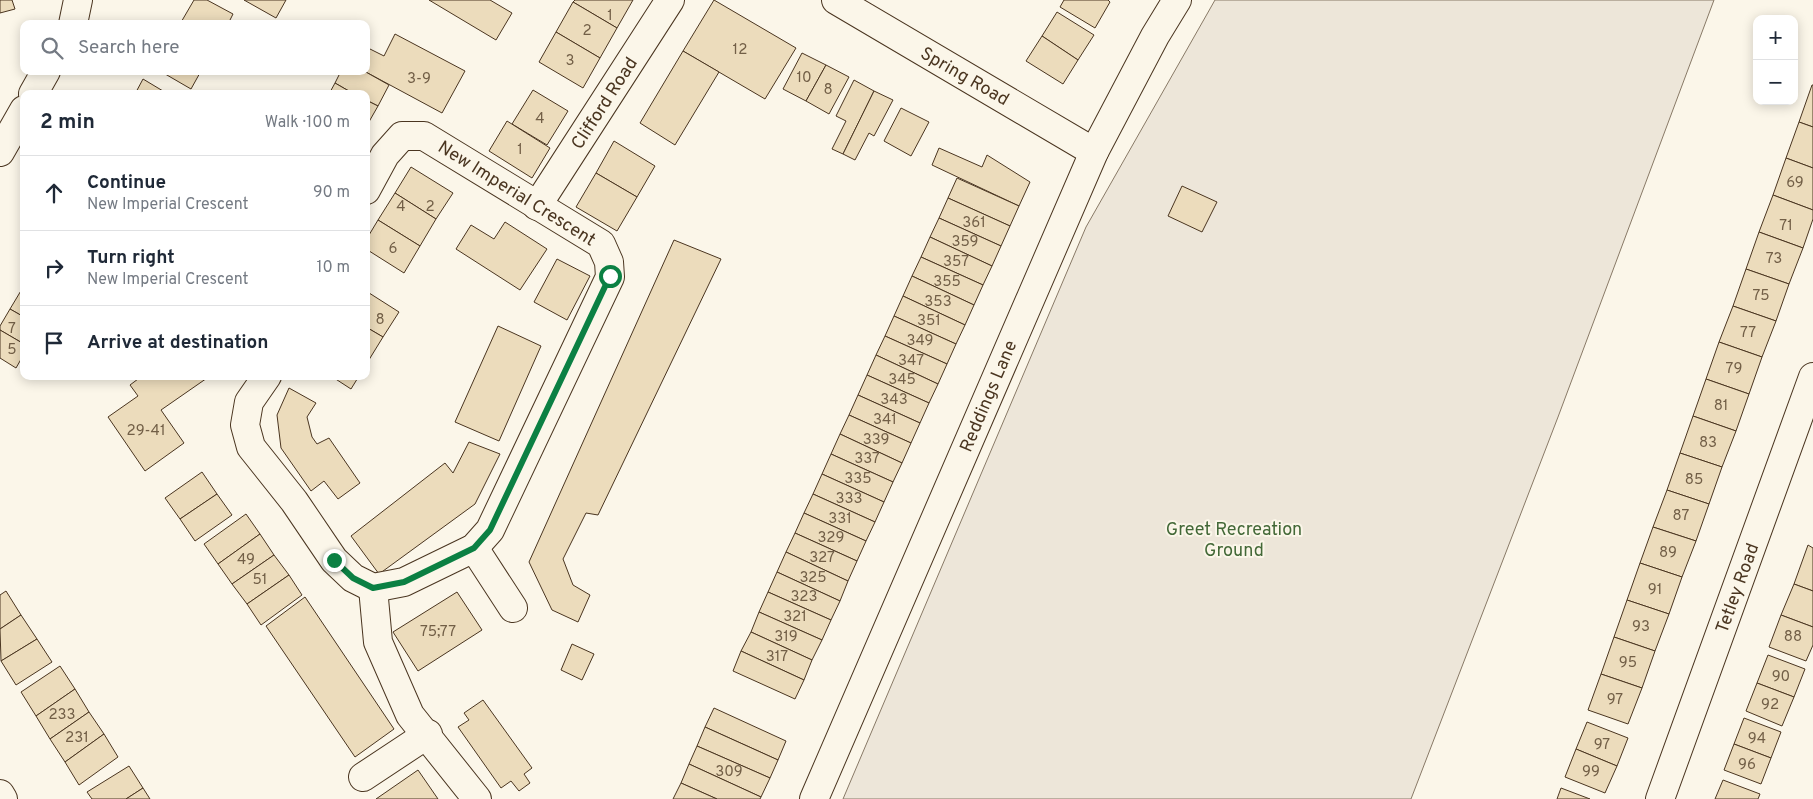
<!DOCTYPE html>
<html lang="en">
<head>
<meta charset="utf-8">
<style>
	body { margin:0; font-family:Overpass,sans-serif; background:#f6f6f7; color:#1f2937 }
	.controls { position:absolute; right:15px; top:15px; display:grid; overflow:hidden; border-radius:10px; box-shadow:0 2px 12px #0003 }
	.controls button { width:45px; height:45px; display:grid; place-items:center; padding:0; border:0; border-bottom:1px solid #e0e1e3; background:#fff; color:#1f2937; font:25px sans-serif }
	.stop { position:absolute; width:15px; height:15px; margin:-11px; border:4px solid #0b8043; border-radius:50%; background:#fff }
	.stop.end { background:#0b8043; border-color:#fff; box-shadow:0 1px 5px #0008 }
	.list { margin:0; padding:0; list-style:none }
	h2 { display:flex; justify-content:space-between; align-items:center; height:65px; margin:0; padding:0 20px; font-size:21px }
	h2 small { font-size:16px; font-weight:400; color:#747a83 }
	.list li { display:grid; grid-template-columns:32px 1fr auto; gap:15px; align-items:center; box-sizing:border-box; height:75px; padding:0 20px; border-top:1px solid #e0e1e3 }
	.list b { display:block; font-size:19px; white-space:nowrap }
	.list p { margin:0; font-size:16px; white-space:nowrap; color:#747a83 }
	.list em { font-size:16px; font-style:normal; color:#747a83 }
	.icon { flex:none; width:28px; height:28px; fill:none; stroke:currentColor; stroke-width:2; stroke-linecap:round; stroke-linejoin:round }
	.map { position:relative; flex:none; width:1813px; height:799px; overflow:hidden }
	.search { position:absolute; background:#fff; box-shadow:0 2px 12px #0003; left:20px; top:20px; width:350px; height:55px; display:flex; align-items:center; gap:12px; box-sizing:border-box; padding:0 18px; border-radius:10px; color:#747a83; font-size:19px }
	.panel { position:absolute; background:#fff; box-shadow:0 2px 12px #0003; left:20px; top:90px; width:350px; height:290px; border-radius:10px }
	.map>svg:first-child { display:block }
	.green { fill:#ede6d9; stroke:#887966 }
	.building { fill:#ecdcbc; stroke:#4a3520 }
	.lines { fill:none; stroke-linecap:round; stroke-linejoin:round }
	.street-casing { stroke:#4a3520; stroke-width:30 }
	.secondary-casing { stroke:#4a3520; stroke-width:30 }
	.street { stroke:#fbf6e9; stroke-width:28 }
	.secondary { stroke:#fbf6e9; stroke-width:28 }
	.route { stroke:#0b8043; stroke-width:6 }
	.labels { text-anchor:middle; stroke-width:4; stroke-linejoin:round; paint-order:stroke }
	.number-label { font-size:15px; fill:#725f47 }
	.street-label { font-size:18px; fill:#4a3520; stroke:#fbf6e9 }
	.park-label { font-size:18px; fill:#436837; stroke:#fbf6e9 }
</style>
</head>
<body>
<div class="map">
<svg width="1813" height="799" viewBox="0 0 1813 799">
	<rect width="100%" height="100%" fill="#fbf6e9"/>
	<polygon class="green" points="1215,0 1714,0 1558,417 1411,799 843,799 1086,227"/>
	<g class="building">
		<polygon points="0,0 12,0 15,9 0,13"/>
		<polygon points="194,0 207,0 233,14 228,24 180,24"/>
		<polygon points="244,0 286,0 276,18"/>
		<polygon points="429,0 490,0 512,13 496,40"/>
		<polygon points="575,0 633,0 617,28 573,2"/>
		<polygon points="714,0 796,48 765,99 683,51"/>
		<polygon points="1064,0 1108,0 1110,2 1095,28 1060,7"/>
		<polygon points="573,2 617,28 600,58 556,32"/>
		<polygon points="1057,12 1094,35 1078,60 1042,36"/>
		<polygon points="556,32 600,58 583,88 539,62"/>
		<polygon points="395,34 465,71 442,113 364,71 366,71 366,47 384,56"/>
		<polygon points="1042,36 1078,60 1063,84 1026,61"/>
		<polygon points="683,51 719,72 675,145 640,123"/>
		<polygon points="802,53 826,65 806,101 783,89"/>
		<polygon points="826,65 849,77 829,114 806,101"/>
		<polygon points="160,71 201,71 191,89"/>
		<polygon points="341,71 364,71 389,85 378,106 366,100 366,94 354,94 335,83"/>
		<polygon points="143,79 168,94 135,94"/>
		<polygon points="854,80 874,91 843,154 832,149 846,121 836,116"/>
		<polygon points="335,83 354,94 329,94"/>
		<polygon points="1812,85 1813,85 1813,127 1799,122"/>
		<polygon points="533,90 568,111 547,145 512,124"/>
		<polygon points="874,91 893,100 874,136 869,133 855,160 843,154"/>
		<polygon points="366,100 378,106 366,127"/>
		<polygon points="901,108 929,122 911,156 884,141"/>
		<polygon points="507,121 550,148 532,178 489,151"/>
		<polygon points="1799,122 1813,127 1813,168 1786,158"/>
		<polygon points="614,141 655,166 637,197 596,173"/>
		<polygon points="939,148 982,167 987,155 1030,182 1019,206 932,165"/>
		<polygon points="1786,158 1813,168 1813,210 1773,195"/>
		<polygon points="411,167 453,193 436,219 395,193"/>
		<polygon points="596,173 637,197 617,231 576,207"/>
		<polygon points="957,178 1019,206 1010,226 948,198"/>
		<polygon points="1182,186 1217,202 1202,232 1168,216"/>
		<polygon points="395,193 436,219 420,246 378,220"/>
		<polygon points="1773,195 1813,210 1813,219 1803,248 1759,232"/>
		<polygon points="948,198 1010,226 1001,246 939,218"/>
		<polygon points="939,218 1001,246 992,266 930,237"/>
		<polygon points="378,220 420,246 404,273 366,249 366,240"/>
		<polygon points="505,222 547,249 520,290 456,249 471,225 494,239"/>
		<polygon points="1759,232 1803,248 1789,284 1746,269"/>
		<polygon points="930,237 992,266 983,285 921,257"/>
		<polygon points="674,240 721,259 598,515 586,513 563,559 573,585 590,595 578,622 552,610 529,562"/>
		<polygon points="921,257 983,285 974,305 912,276"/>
		<polygon points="557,259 590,276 567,320 534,302"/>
		<polygon points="1746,269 1789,284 1776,321 1733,306"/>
		<polygon points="912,276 974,305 965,325 903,296"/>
		<polygon points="22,289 24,290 24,317 10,309"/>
		<polygon points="366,291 399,312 383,337 366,327"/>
		<polygon points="903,296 965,325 956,344 894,316"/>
		<polygon points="1733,306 1776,321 1762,357 1719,342"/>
		<polygon points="10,309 24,317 24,344 0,330 0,326"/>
		<polygon points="894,316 956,344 947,364 885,336"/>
		<polygon points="498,326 541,346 499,441 455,422"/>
		<polygon points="366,327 383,337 367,363 366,363"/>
		<polygon points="0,330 24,344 24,354 16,368 0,358"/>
		<polygon points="885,336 947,364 938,384 876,355"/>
		<polygon points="1719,342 1762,357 1749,394 1706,379"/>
		<polygon points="876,355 938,384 929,403 867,375"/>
		<polygon points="867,375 929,403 920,423 858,395"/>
		<polygon points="142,376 210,376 161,410 184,443 145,471 108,417 138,396 130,385"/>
		<polygon points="331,376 359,376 351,389"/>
		<polygon points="1706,379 1749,394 1736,431 1693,416"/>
		<polygon points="289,388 316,403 307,417 312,437 317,444 329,438 360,483 338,499 324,481 311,491 281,448 277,415"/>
		<polygon points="858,395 920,423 911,443 849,415"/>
		<polygon points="849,415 911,443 902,463 840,434"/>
		<polygon points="1693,416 1736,431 1722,467 1680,453"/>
		<polygon points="840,434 902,463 893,482 831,454"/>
		<polygon points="469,442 500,454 475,504 379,574 351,536 445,463 453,473"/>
		<polygon points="1680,453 1722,467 1709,504 1667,490"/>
		<polygon points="831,454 893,482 884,502 822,474"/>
		<polygon points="202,472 217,494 180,519 165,498"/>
		<polygon points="822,474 884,502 875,522 813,494"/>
		<polygon points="1667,490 1709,504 1696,541 1653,527"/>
		<polygon points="217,494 232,515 195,541 180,519"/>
		<polygon points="813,494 875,522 866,541 804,513"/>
		<polygon points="804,513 866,541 857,561 795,533"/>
		<polygon points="246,514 260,534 218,564 204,544"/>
		<polygon points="1653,527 1696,541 1682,577 1640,563"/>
		<polygon points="795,533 857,561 848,581 786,552"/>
		<polygon points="260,534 274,555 232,584 218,564"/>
		<polygon points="1808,545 1813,548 1813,591 1794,584"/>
		<polygon points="786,552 848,581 840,601 777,572"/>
		<polygon points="274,555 289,575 247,604 232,584"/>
		<polygon points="1640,563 1682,577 1669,614 1627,600"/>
		<polygon points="777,572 840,601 831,620 768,592"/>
		<polygon points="289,575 302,595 261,625 247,604"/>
		<polygon points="1794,584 1813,591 1813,627 1781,615"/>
		<polygon points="6,591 21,615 0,629 0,595"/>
		<polygon points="457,592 482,630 418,671 393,632"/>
		<polygon points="768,592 831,620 822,640 759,612"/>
		<polygon points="305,597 394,729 355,757 266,626"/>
		<polygon points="1627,600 1669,614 1655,651 1614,637"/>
		<polygon points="759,612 822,640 812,660 751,632"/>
		<polygon points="21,615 37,639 1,661 0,629"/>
		<polygon points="1781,615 1813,627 1813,645 1806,661 1769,647"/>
		<polygon points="751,632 812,660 804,680 741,651"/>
		<polygon points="1614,637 1655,651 1642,688 1601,674"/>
		<polygon points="37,639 52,662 16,685 1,661"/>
		<polygon points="572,644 594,654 582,680 561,670"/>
		<polygon points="741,651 804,680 795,699 733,671"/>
		<polygon points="1768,655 1805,669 1794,697 1757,683"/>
		<polygon points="60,666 75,689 36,716 21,692"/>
		<polygon points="1601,674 1642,688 1628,724 1588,710"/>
		<polygon points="1757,683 1794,697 1782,726 1746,711"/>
		<polygon points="75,689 89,712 50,739 36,716"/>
		<polygon points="483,700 532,768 524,774 530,783 519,791 511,781 501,788 458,727 469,720 464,713"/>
		<polygon points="714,708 786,741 778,760 705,727"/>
		<polygon points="89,712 104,734 65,762 50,739"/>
		<polygon points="1744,718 1781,732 1771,758 1734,744"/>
		<polygon points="1587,722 1628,738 1617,766 1576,749"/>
		<polygon points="705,727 778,760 770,778 697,746"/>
		<polygon points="104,734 118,757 79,785 65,762"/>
		<polygon points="1734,744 1771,758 1761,784 1724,770"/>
		<polygon points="697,746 770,778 761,797 689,764"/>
		<polygon points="1576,749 1617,766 1605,793 1565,777"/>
		<polygon points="689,764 761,797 760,799 717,799 681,783"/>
		<polygon points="129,766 143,788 126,799 92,799 87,792"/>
		<polygon points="418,770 438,799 376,799"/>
		<polygon points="1723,780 1760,794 1758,799 1715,799"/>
		<polygon points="681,783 717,799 673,799"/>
		<polygon points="143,788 150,799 126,799"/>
		<polygon points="1561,788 1590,799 1557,799"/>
	</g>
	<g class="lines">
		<g class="street-casing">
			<g id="street">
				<polyline points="836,0 1094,152"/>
				<polyline points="73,24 78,0"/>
				<polyline points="33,94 46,71"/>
				<polyline points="0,152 24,110"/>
				<polyline points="537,206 670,0"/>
				<polyline points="267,376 249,402 245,425 251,447 294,501 334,560 353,578 373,588 404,582 474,548 490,530 610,277 609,262 601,244 424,136 402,136 385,155 366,190"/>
				<polyline points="474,548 513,608"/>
				<polyline points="373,588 378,642 410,715 477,799"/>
				<polyline points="363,777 428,734"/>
				<polyline points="1660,799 1813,377"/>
			</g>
		</g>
		<g class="secondary-casing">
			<g id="secondary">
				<polyline points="0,794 3,799"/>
				<polyline points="814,799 1094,152 1155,36 1177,0"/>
			</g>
		</g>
		<use href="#street" class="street"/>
		<use href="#secondary" class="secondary"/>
	</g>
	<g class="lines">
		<polyline class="route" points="334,560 353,578 373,588 404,582 474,548 490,530 610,276"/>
	</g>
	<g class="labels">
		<g class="number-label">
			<text x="610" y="20">1</text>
			<text x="587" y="35">2</text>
			<text x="740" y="54">12</text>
			<text x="570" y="65">3</text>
			<text x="804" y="82">10</text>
			<text x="419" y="83">3-9</text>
			<text x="828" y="94">8</text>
			<text x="540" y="123">4</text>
			<text x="520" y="154">1</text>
			<text x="1795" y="187">69</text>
			<text x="401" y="211">4</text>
			<text x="430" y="211">2</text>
			<text x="974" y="227">361</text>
			<text x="1786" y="230">71</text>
			<text x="965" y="246">359</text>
			<text x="393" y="253">6</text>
			<text x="1774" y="263">73</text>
			<text x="956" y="266">357</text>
			<text x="947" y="286">355</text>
			<text x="1761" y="300">75</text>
			<text x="938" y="306">353</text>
			<text x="380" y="324">8</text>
			<text x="929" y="325">351</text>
			<text x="12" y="333">7</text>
			<text x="1748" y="337">77</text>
			<text x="920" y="345">349</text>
			<text x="12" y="354">5</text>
			<text x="911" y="365">347</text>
			<text x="1734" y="373">79</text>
			<text x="902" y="384">345</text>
			<text x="894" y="404">343</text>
			<text x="1721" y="410">81</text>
			<text x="885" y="424">341</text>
			<text x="146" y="435">29-41</text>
			<text x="876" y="444">339</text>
			<text x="1708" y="447">83</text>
			<text x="867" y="463">337</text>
			<text x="858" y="483">335</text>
			<text x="1694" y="484">85</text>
			<text x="849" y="503">333</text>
			<text x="1681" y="520">87</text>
			<text x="840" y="523">331</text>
			<text x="831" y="542">329</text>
			<text x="1668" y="557">89</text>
			<text x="822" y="562">327</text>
			<text x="246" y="564">49</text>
			<text x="813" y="582">325</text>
			<text x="260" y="584">51</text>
			<text x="1655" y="594">91</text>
			<text x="804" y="601">323</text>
			<text x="795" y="621">321</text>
			<text x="1641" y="631">93</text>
			<text x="438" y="636">75;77</text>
			<text x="786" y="641">319</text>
			<text x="1793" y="641">88</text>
			<text x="777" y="661">317</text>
			<text x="1628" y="667">95</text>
			<text x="1781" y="681">90</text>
			<text x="1615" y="704">97</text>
			<text x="1770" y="709">92</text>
			<text x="62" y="719">233</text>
			<text x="77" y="742">231</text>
			<text x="1757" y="743">94</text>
			<text x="1602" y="749">97</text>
			<text x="1747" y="769">96</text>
			<text x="729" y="776">309</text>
			<text x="1591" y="776">99</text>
		</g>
		<g class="street-label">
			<text transform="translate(965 76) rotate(30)" y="6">Spring Road</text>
			<text transform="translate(604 103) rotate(-57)" y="6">Clifford Road</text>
			<text transform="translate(517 193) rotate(32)" y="6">New Imperial Crescent</text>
			<text transform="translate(988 396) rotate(-67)" y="6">Reddings Lane</text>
			<text transform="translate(1737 588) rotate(-70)" y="6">Tetley Road</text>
		</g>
		<g class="park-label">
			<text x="1234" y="535">Greet Recreation<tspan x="1234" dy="21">Ground</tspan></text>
		</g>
	</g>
</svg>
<div class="controls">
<button>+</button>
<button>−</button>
</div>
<div class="stop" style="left:610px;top:276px"></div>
<div class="stop end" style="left:334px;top:560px"></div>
<div class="search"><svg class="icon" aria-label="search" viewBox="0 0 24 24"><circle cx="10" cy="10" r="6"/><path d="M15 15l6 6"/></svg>Search here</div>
<section class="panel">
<h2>2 min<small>Walk · 100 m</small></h2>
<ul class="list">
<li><svg class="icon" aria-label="ahead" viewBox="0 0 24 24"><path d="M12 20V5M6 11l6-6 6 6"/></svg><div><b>Continue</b><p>New Imperial Crescent</p></div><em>90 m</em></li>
<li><svg class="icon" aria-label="right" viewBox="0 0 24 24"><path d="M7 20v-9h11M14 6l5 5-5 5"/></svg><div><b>Turn right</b><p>New Imperial Crescent</p></div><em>10 m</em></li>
<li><svg class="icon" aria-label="arrive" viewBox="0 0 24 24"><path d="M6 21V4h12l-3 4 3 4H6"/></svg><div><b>Arrive at destination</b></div></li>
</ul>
</section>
</div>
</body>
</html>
